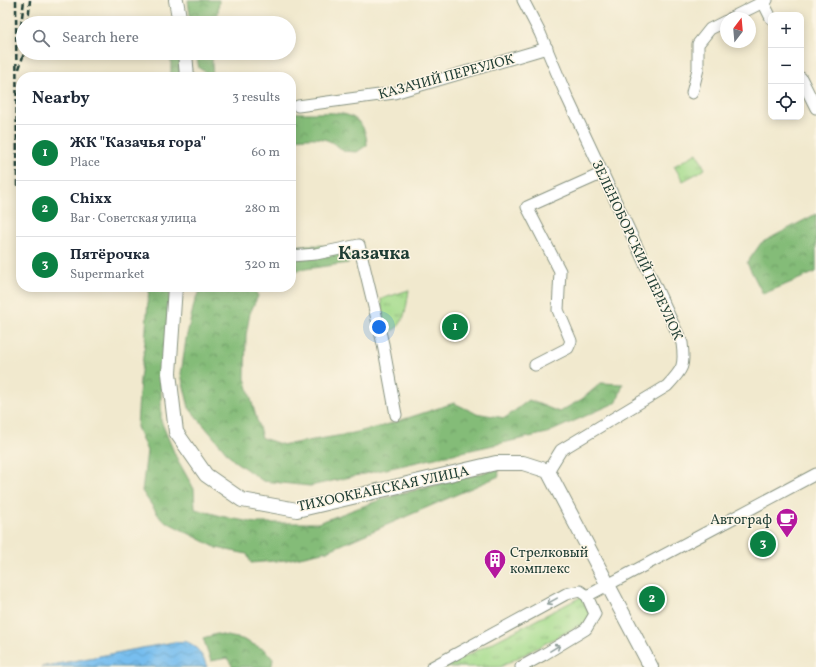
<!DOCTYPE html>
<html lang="en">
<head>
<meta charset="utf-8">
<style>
	body { margin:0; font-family:Vollkorn,serif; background:#f6f6f7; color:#1f2937 }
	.controls { position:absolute; right:12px; top:12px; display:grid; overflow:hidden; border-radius:8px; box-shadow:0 2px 10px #0003 }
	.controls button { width:36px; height:36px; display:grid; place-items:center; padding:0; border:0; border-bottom:1px solid #e0e1e3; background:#fff; color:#1f2937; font:20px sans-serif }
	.compass { position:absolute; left:720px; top:12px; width:36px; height:36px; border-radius:50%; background:#fff; box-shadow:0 2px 10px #0003; rotate:16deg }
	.you { position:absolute; left:379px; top:327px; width:14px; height:14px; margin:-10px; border:3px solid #fff; border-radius:50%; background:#1a73e8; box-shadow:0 0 0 6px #1a73e833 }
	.badge { display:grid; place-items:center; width:26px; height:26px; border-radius:50%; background:#0b8043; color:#fff; font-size:13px; font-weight:700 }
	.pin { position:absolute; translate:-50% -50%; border:2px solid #fff; box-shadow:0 1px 4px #0006 }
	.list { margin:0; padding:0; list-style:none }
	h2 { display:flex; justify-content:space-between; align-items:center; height:52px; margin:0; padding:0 16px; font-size:17px }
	h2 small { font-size:13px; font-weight:400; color:#747a83 }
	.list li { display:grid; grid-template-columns:26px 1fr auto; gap:12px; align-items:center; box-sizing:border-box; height:56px; padding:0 16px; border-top:1px solid #e0e1e3 }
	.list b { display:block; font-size:15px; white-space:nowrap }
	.list p { margin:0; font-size:13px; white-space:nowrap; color:#747a83 }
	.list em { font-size:13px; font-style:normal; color:#747a83 }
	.icon { flex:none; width:22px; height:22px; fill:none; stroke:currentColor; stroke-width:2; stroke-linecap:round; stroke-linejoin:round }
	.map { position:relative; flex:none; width:816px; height:667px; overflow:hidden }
	.search { position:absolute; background:#fff; box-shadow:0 2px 10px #0003; left:16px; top:16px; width:280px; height:44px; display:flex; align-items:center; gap:10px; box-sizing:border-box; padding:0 14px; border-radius:22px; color:#747a83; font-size:15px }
	.panel { position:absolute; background:#fff; box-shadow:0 2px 10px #0003; left:16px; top:72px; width:280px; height:220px; border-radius:16px }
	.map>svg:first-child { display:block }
	.grass { fill:url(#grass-tufts); stroke:#628c60 }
	.forest { fill:url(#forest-crowns); stroke:#527c56 }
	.water { fill:url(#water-waves); stroke:#4b7e92 }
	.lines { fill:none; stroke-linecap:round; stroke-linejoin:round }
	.minor-casing { stroke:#889381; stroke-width:13 }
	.major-casing { stroke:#889381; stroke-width:16 }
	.minor { stroke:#fff; stroke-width:11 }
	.major { stroke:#fff; stroke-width:14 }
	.rail { stroke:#1f3d34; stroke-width:2.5; stroke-dasharray:6 3; stroke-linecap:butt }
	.oneway { stroke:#8f9e9a }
	.labels { text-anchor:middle; stroke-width:3; stroke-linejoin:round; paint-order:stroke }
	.street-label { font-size:14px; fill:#1f3d34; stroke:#fcf5e5 }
	.poi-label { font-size:14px; fill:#1f3d34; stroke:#fcf5e5; text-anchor:end }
	.district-label { font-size:18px; font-weight:bold; fill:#1f3d34; stroke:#fcf5e5 }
</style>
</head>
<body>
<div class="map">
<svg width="816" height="667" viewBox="0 0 816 667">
	<defs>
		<pattern id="grass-tufts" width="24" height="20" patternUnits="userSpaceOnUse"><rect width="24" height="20" fill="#a5dc8d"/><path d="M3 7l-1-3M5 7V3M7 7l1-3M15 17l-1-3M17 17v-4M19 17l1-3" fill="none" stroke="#86b474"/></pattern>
		<pattern id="forest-crowns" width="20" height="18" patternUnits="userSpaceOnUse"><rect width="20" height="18" fill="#84bc78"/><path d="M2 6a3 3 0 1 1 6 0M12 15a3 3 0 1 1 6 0" fill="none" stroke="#6b9a63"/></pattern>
		<pattern id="water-waves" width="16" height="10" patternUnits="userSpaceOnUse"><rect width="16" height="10" fill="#77beef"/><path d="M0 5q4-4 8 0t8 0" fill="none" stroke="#619cc2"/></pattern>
	</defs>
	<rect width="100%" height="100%" fill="#fcf5e5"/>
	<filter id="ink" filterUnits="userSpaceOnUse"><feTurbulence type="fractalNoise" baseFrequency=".025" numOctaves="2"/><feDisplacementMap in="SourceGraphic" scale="8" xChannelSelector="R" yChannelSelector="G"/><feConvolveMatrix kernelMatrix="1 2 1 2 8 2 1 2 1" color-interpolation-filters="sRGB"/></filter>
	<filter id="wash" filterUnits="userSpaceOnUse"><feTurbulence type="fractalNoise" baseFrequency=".012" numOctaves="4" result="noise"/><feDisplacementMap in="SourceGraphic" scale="16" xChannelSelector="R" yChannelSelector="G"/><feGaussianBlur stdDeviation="0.9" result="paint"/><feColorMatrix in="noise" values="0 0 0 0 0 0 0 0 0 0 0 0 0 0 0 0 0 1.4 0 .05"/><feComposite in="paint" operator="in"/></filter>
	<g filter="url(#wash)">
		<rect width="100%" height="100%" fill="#f1e9ce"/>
		<g class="grass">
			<polygon points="697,153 705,169 683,181 674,166"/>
			<path d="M409,290C406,306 406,331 385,332L381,299Z"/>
			<polygon points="581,597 592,619 500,667 445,667"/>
		</g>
		<g class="forest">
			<polygon points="188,0 219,0 217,23 191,23"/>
			<polygon points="171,53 180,53 182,77 171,77"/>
			<polygon points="196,53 213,53 212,63 213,77 210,77 207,73 199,68"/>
			<path d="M291,112C321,117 365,100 367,145L357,152L343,151C327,134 312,138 291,139Z"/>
			<polygon points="816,214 816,272 763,294 747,263 761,243"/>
			<polygon points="307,245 344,246 356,253 348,263 291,271 291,246"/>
			<polygon points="149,287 171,287 161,382 161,421 176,457 194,489 195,509 229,518 256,523 318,523 385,498 498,469 499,476 327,551 286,560 251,563 247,554 217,548 161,519 142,491 147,451 137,427 140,379 145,342"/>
			<polygon points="201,287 253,287 258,296 250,313 246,335 245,378 262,438 284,445 349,434 383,426 454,403 475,413 505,418 529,400 559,412 582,399 601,383 623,384 617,402 547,433 310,486 263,481 233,460 189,408 181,374 186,339 195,300"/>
			<polygon points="217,634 242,639 265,650 273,659 272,665 270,667 233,667 227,658 211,661 203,638"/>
		</g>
		<path class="water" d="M174,642C178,642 183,641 187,642C197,645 204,658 207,667H41Z"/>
	</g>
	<g filter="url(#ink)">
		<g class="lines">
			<g class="minor-casing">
				<g id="minor">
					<path d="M523,0L540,33L567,97L682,343C685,366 683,369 667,386L561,450L548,471"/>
					<polyline points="762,0 771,18"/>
					<polyline points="731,18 767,0"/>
					<polyline points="801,78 816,108"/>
					<polyline points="692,93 698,69 698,44 710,29 726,21"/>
					<polyline points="298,106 394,93 547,48"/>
					<polyline points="291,256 316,254 359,245 383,344 396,415"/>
					<polyline points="535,365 568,348 571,341 558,310 560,271 527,207 603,173"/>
					<polyline points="587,596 816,474"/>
					<polyline points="432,667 566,594 580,591 587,596 595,614 586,629 543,655 521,667"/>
				</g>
			</g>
			<g class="major-casing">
				<g id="major">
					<polyline points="176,0 180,23"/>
					<polyline points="185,53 187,77"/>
					<polyline points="175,287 169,373 176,432 206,475 242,500 297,510 496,463 523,463 548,471 651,667"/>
				</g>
			</g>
			<use href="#minor" class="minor"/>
			<use href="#major" class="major"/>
			<g class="rail">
				<polyline points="16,0 17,186"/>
				<polyline points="28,23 30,0"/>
				<polyline points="21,26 24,0"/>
				<polyline points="19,69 24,53"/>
			</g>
		</g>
		<defs><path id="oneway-shaft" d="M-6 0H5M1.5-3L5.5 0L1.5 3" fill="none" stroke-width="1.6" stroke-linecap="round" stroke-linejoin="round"/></defs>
		<g class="oneway">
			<use href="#oneway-shaft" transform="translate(552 601) rotate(151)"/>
			<use href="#oneway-shaft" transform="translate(555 648) rotate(-31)"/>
		</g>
	</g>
	<defs>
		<g id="cafe-pin" transform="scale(1.15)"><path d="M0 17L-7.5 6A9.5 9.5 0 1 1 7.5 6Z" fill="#b5179e" stroke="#fcf5e5"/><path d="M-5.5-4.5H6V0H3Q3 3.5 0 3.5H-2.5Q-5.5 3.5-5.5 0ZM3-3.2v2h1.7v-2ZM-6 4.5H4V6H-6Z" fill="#fff"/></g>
		<g id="building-pin" transform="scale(1.15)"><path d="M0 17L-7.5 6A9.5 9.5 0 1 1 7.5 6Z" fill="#b5179e" stroke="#fcf5e5"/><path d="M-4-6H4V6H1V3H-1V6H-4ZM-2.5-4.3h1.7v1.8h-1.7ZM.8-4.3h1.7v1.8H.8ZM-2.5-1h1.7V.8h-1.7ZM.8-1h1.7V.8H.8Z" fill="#fff"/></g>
	</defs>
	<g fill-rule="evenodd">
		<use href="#cafe-pin" x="787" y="519"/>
		<use href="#building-pin" x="495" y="560"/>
	</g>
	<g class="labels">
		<g class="street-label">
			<text transform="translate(446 76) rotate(-15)" y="5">КАЗАЧИЙ ПЕРЕУЛОК</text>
			<text transform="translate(638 250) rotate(65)" y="5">ЗЕЛЕНОБОРСКИЙ ПЕРЕУЛОК</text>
			<text transform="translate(383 488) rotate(-12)" y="5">ТИХООКЕАНСКАЯ УЛИЦА</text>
		</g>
		<g class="poi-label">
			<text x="772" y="524">Автограф</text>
			<text x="510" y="557" text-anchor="start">Стрелковый<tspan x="510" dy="16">комплекс</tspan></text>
		</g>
		<g class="district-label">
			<text x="374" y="259">Казачка</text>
		</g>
	</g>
</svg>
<div class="controls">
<button>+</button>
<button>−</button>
<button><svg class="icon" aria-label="locate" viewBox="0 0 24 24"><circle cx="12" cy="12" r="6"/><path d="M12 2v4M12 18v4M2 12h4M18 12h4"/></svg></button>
</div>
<svg class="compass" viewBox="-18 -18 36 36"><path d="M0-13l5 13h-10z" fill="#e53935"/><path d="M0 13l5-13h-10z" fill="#747a83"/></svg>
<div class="you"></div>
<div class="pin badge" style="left:455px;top:327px">1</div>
<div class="pin badge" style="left:652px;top:599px">2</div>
<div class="pin badge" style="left:763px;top:544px">3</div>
<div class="search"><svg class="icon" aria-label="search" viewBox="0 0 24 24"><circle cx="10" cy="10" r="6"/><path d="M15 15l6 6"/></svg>Search here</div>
<section class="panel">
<h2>Nearby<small>3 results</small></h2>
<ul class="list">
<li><span class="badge">1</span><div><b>ЖК &quot;Казачья гора&quot;</b><p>Place</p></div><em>60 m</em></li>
<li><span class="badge">2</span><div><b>Chixx</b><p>Bar · Советская улица</p></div><em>280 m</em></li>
<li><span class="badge">3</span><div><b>Пятёрочка</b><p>Supermarket</p></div><em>320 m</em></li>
</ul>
</section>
</div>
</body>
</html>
